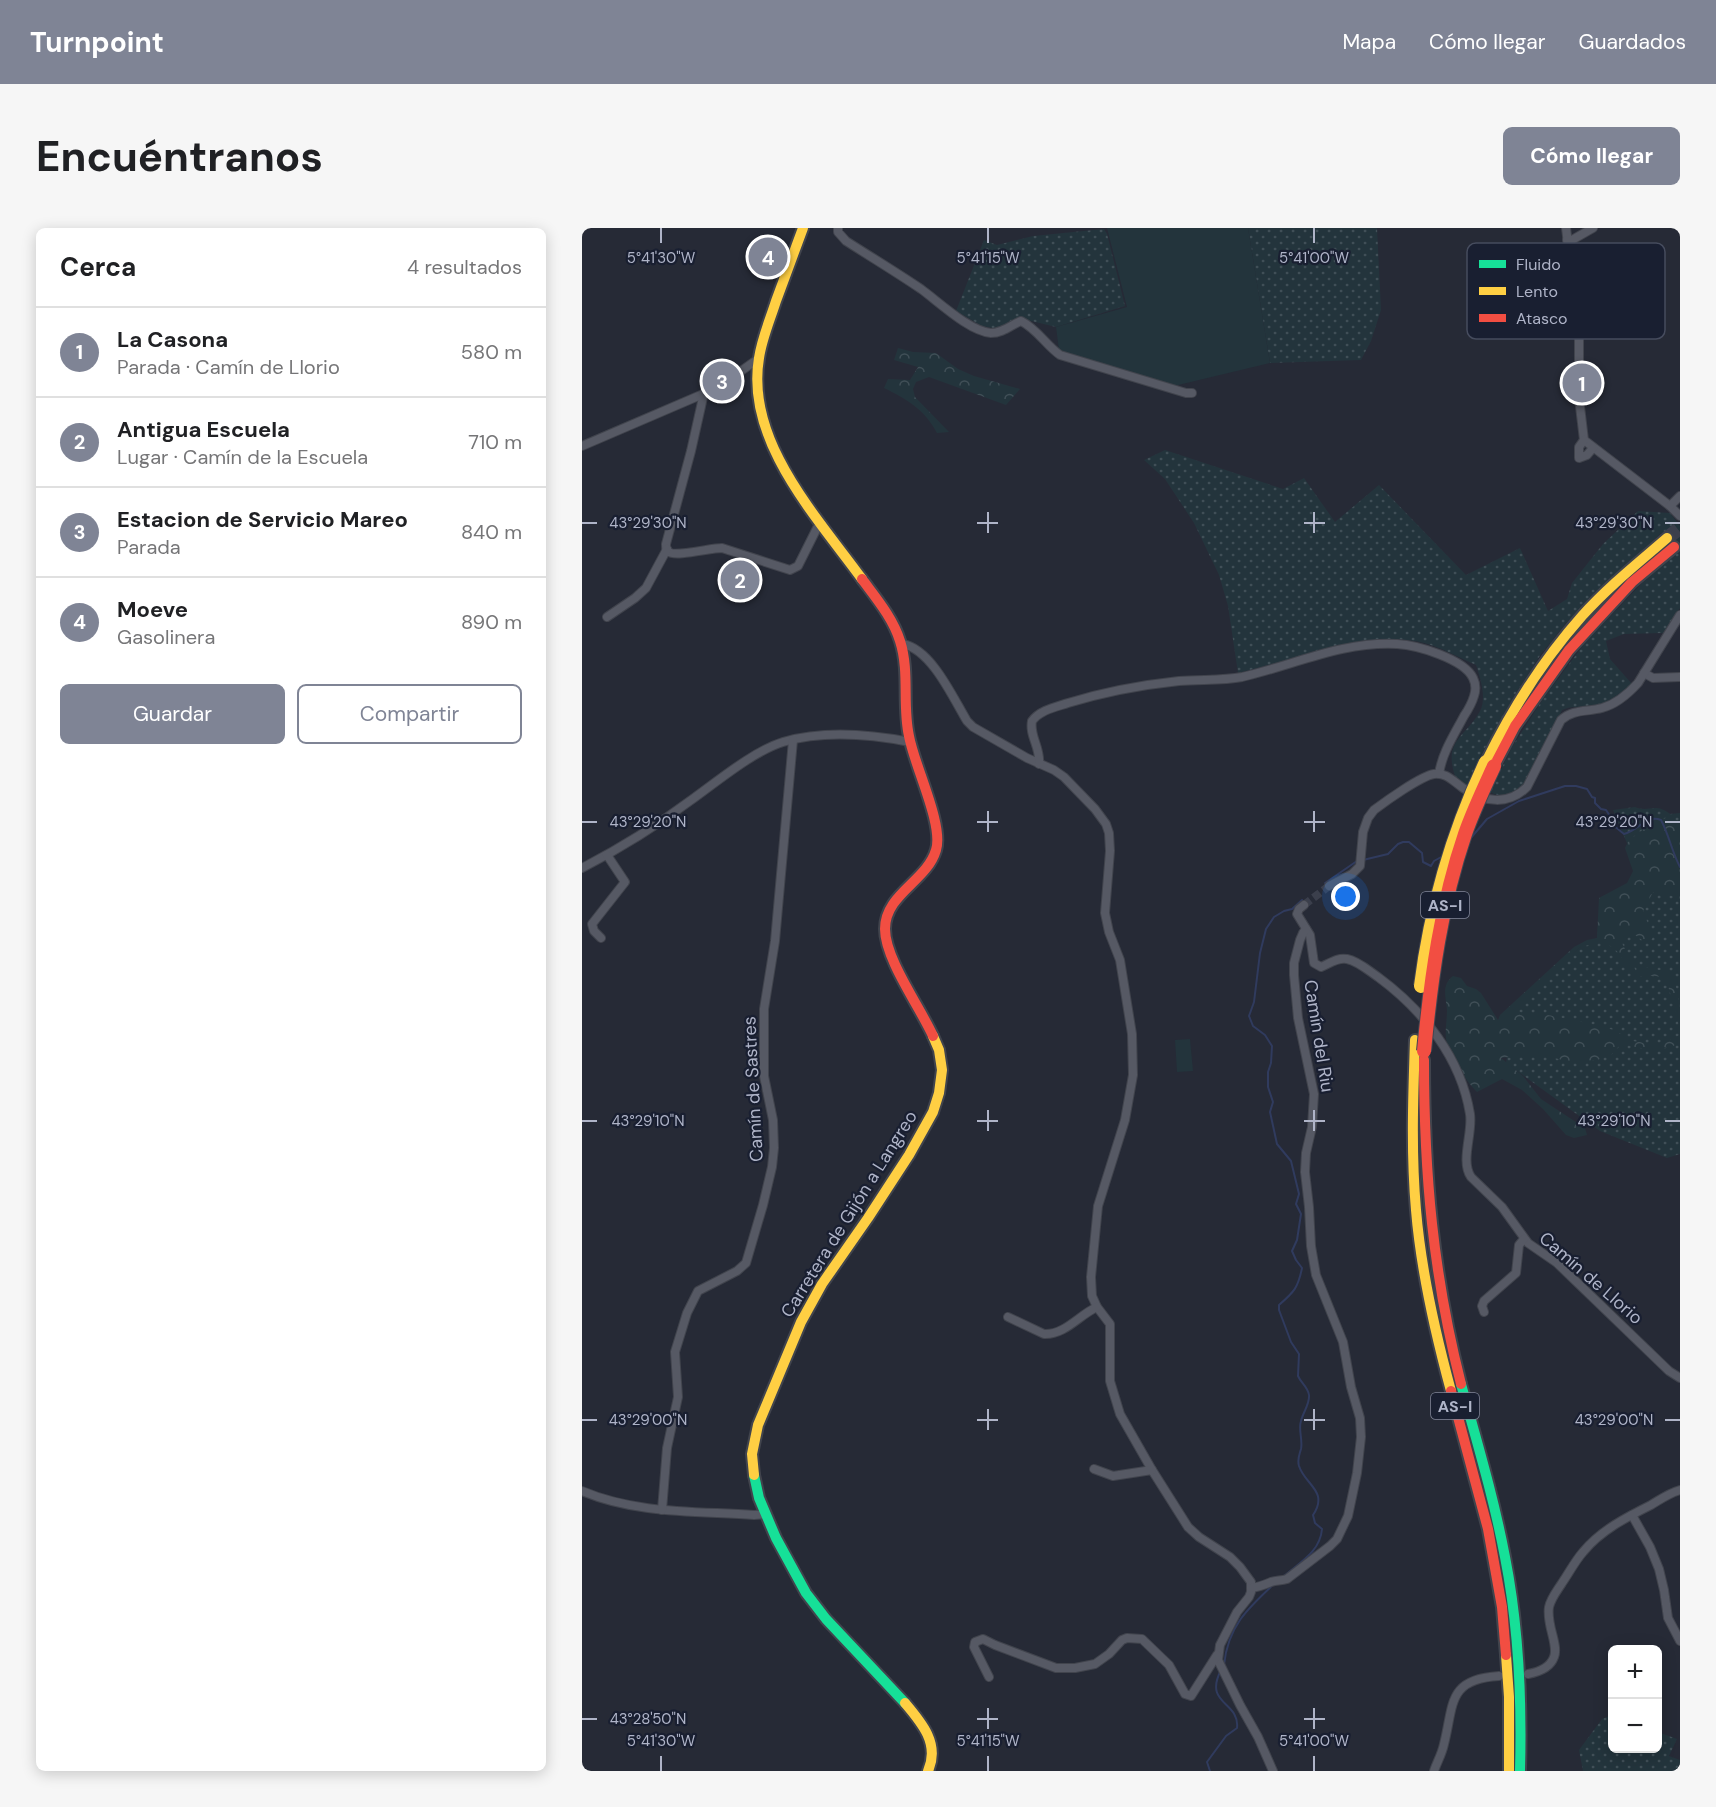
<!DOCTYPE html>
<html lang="es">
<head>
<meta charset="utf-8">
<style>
	body { margin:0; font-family:"DM Sans",sans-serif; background:#f6f6f6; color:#202124 }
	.controls { position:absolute; right:18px; bottom:18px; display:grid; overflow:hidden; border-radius:9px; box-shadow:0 3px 15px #0003 }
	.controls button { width:54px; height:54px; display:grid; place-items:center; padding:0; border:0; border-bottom:2px solid #e0e0e0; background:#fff; color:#202124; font:30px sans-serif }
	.you { position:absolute; left:764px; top:669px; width:21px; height:21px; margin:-15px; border:4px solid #fff; border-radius:50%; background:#1a73e8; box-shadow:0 0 0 9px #1a73e833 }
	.badge { display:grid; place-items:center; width:39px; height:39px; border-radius:50%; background:#7f8495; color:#fff; font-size:20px; font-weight:700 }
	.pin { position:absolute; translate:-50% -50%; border:3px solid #fff; box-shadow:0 2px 6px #0006 }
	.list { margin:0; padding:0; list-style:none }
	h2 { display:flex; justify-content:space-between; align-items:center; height:78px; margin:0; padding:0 24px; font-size:26px }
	h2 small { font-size:20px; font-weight:400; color:#757577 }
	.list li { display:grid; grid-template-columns:39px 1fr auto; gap:18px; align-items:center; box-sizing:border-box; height:90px; padding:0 24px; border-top:2px solid #e0e0e0 }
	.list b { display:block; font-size:22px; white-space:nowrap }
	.list p { margin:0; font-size:20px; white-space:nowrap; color:#757577 }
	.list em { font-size:20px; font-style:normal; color:#757577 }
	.actions { display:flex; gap:12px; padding:18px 24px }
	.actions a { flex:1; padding:14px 0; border:2px solid #7f8495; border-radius:9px; text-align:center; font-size:21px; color:#7f8495 }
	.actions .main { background:#7f8495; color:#fff }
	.map { position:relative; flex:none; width:1098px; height:1543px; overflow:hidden; border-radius:9px }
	header { display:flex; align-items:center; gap:36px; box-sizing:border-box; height:84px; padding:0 30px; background:#7f8495; color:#fff }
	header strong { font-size:28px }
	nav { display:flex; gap:33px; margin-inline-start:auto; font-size:21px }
	.intro { display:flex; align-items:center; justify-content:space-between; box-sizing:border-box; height:144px; padding:0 36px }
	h1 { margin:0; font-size:42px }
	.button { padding:15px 27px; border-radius:9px; background:#7f8495; color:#fff; font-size:21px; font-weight:700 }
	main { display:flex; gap:36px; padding:0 36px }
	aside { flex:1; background:#fff; border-radius:9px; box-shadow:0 3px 15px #0003 }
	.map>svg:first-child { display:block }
	.grass { fill:url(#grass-dots) }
	.forest { fill:url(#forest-crowns) }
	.garden { fill:#23343c }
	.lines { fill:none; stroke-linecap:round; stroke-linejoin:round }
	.stream { stroke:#303b5e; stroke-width:2 }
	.street-tunnel { stroke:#3b3f4c; stroke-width:8; stroke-dasharray:8 4; stroke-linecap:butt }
	.highway-tunnel { stroke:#3b3f4c; stroke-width:14; stroke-dasharray:14 7; stroke-linecap:butt }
	.street-casing { stroke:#41444d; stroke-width:10 }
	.fast-casing { stroke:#41444d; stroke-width:14 }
	.slow-casing { stroke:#41444d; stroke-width:14 }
	.jam-casing { stroke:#41444d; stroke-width:14 }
	.street { stroke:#565964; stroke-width:8 }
	.fast { stroke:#16e098; stroke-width:10 }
	.slow { stroke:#ffcf43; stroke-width:10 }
	.jam { stroke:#f24e42; stroke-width:10 }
	.slow-bridge-casing { stroke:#434651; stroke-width:16; stroke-linecap:butt }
	.jam-bridge-casing { stroke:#434651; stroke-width:16; stroke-linecap:butt }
	.slow-bridge { stroke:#ffcf43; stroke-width:14 }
	.jam-bridge { stroke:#f24e42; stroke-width:14 }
	.ticks { fill:none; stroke:#afb4c8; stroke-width:2 }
	.labels { text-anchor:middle; stroke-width:4.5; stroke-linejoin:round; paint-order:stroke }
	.shield { fill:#191f31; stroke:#82879b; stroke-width:1.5 }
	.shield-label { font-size:16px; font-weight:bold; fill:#afb4c8 }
	.street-label { font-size:18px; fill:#afb4c8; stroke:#191f31 }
	.key { fill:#191f31; stroke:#464c5e; stroke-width:1.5 }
	.key-label { font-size:16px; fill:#afb4c8 }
	.ticks-label { font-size:15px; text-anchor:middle; fill:#afb4c8; stroke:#191f31; stroke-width:4.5; stroke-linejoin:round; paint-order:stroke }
</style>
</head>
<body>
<header>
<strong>Turnpoint</strong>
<nav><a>Mapa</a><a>Cómo llegar</a><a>Guardados</a></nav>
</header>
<div class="intro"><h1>Encuéntranos</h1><a class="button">Cómo llegar</a></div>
<main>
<aside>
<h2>Cerca<small>4 resultados</small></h2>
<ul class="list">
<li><span class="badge">1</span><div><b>La Casona</b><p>Parada · Camín de Llorio</p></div><em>580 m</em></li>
<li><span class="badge">2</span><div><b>Antigua Escuela</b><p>Lugar · Camín de la Escuela</p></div><em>710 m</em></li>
<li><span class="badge">3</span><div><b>Estacion de Servicio Mareo</b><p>Parada</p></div><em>840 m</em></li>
<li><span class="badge">4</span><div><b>Moeve</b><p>Gasolinera</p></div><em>890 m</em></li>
</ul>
<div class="actions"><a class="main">Guardar</a><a>Compartir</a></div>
</aside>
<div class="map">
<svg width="1098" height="1543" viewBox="0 0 1098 1543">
	<defs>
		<pattern id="grass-dots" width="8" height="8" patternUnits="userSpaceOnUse" patternTransform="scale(1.5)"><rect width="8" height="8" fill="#23343c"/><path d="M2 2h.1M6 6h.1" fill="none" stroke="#404f57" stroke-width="1.8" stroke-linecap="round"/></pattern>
		<pattern id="forest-crowns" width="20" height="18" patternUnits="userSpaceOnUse" patternTransform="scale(1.5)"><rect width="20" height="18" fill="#23343c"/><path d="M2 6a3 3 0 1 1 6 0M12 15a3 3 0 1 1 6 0" fill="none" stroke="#404f57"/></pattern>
	</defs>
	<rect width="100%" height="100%" fill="#262a36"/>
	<g class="grass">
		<polygon points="666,0 795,0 799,82 789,113 779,132 688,135"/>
		<polygon points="522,1 525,6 543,78 474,99 441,91 430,93 416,101 400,98 374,83 402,12 415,17 451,8"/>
		<path d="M583,222L701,261L722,250L753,294L797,257L884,347L938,320L966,383L985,371L990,355L1021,316L1056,283L1088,285L1098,298V380L1081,405L1042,406L1024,413L1028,431L1050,456C1038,468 1026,476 1008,478C998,479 989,478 980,482C974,495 968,508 962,520C952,541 938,580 908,564L930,519L961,471L1002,416L1059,356L1095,324L1082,305H1079L984,395L959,426L931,470L898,529L885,557L873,548C861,512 884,509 898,483C905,470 898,449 894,437C878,430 858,419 842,415C788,400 710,433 656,445L646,378L637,347L612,295L583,251L562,232Z"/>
		<path d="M1053,579C1067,585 1073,574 1088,586L1098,585V926L1085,930L1018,903L924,835L932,781L997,720L1015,710L1019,669L1047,657L1054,642L1047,620L1031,582Z"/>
		<polygon points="1027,1488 1030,1489 1030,1520 1076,1520 1076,1504 1095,1511 1087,1528 1098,1532 1098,1543 1001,1543 997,1522 1020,1491"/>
	</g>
	<g class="forest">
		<path d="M316,120L331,124L354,125L376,141L392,148L438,161L424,177L347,149L334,154L331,161L333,169L367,204L355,205C343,182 325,171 302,160L306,151L328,152L336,139L312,132Z"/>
		<path d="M1086,589L1098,594V671L1079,664H1071L1061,683L1071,708L1070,711L1060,712L1053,707L1042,710L1040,715L1054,743L1062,739L1087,744C1098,760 1098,782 1098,801L1085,754L1079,749C1071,747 1063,749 1055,748C1043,747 1043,735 1038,727C1033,720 1026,716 1019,713L997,720L935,783L948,788L956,785L1005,795L1032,802L1051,813L1070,816L1081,815L1098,807V815C1080,824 1058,822 1040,815L1029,827L1015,832L989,834L960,827H938L935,834L927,829L919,830L941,848L959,871L1003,900L1005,907L992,910L984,907L961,881L940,862L920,851L895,864C884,853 866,827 864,811C863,802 865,792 865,782C864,769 859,757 871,748L879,750L885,758L894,761L899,765L916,792L918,787L992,719L1005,712L1015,710L1017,670L1045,655L1051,643L1043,620C1051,604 1071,596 1086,589Z"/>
	</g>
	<g class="garden">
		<polygon points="525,0 666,0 688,135 592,158 477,122 474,99 545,79"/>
		<polygon points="608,811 611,843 595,844 593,812"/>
	</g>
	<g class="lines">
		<g class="stream">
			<path d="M888,611L905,591L937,573L983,558H994L1005,561L1010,569L1013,570V575L1019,581L1024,582L1028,588L1031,597L1042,606C1056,603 1064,586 1079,592C1087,607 1090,624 1098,639"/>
			<polyline points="781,632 806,626 816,616 821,614 827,614 840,625 841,634 849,638 852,633 861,628"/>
			<polyline points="743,655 775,633"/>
			<path d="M700,1350C716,1335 738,1325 740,1301L733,1295L731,1287C747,1263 723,1257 717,1238C715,1231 717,1228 719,1221C721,1212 716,1201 719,1193C721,1184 728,1176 727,1167C726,1159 719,1155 716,1148L717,1126L709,1114L697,1082V1077C712,1064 716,1060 720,1040L714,1032L710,1023L715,1012L719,986L714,976L717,966L709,933L695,916L688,884L691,874L686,859V844L689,835L690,818L683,807L671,798L667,788L672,774L678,725L684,701L692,689L702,683L710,681L720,672"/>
			<path d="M642,1437C646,1398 666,1380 693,1355"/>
			<path d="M628,1543L625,1534L644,1508L655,1500C658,1473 621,1477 639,1442"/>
		</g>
		<polyline class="street-tunnel" points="722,677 747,658"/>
		<polyline class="highway-tunnel" points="1085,310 1098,300"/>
		<g class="street-casing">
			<g id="street">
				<path d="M256,0V4L264,13C289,29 314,44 339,61C357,74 387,103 409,105C421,105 429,97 439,93C455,101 464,117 478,127L604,165H610"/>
				<polyline points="984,0 997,102 997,170 1002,212 1088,278 1098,288"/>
				<polyline points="985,12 990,12 1011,0"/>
				<path d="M122,165L109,223L84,316C84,320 84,322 87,324C93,329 129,320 140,320L208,342L216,338L235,300L240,296"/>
				<polyline points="1002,212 997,219 997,230 1005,227 1011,220"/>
				<polyline points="0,218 135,160 176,131"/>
				<polyline points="1088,278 1098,268"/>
				<polyline points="25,389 53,370 64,360 85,321"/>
				<path d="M321,416C350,422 371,470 385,493L391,499L445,530L472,542L482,549L513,581L524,596L527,605L528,623L523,685L527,704L538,732L550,806L551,847L543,892L516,978L509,1049L510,1068L515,1079L528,1096V1153L538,1186L570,1242L606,1299L617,1309L648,1329L658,1339L669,1354V1364L667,1369L655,1384L638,1417L636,1432L658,1477L676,1509L691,1543"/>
				<polyline points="1062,445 1071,450 1098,449"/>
				<path d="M457,536C459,520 447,508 450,493C458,482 474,479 486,475C522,464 559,457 597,453C618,451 640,453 660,449C712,437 761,413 815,416C835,417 882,431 891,450C894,456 894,462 892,468C890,475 886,482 882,488C872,507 860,525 857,546"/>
				<path d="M0,640C39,620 77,596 112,570C137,552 172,523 201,514C242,502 287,506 328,514"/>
				<path d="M747,658L770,646L778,638L781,604L786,590L792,582C804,573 839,548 852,546C864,544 872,554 881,560C902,574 926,578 945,559L979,492C991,481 1005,484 1020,480C1035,476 1046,466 1056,455L1098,387"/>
				<path d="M722,677L717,681L715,686L728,707L732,735L739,739C747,736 755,729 765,731C776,733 787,743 796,749C841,782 879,830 888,886C891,905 878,933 889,949L920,979L946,1015L975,1035L1087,1143L1098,1150"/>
				<polyline points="19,710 12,703 10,696 43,654 25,627"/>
				<polyline points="902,1084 900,1078 902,1073 934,1045 937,1017 942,1011"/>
				<path d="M426,1089L462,1106C483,1107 497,1087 515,1079"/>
				<polyline points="512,1241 531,1248 570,1242"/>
				<path d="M0,1263C54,1286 114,1283 172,1287L184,1286"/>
				<polyline points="80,1282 85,1220 96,1169 93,1124 105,1085 116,1063 155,1043 164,1035 181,977 190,939 192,920 191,892 182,848 182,781 193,713 211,512"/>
				<polyline points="1050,1287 1068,1319 1077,1341 1082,1362 1086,1390 1098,1413"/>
				<path d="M669,1360C677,1359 682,1357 689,1354C694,1352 699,1353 705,1351L748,1318L755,1311L766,1288L775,1245L779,1209L778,1190L769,1159L761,1114L734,1047L729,1018L727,979L723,944L724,925L730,899L732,866L716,790L712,747V735L718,712L721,705L724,701"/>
				<path d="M946,1446C957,1444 968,1440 972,1429C977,1417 964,1397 967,1379C969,1370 975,1363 980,1355C987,1345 993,1333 1001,1324C1019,1302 1045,1289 1069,1277C1079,1271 1087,1265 1098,1262"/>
				<polyline points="407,1449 392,1419 393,1414 401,1411 413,1417 474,1440 493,1440 513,1436 527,1426 540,1412 545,1410 560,1411 587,1437 603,1466 609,1468 635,1427"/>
				<path d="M852,1543C855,1534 860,1526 862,1516C872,1477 865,1451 917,1448"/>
			</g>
		</g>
		<g class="fast-casing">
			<g id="fast">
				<path d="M879,1156C895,1214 912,1271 923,1329C937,1400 940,1471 938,1543"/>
				<polyline points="172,1247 177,1270 194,1310 224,1365 244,1391 323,1475"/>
			</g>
		</g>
		<g class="slow-casing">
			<g id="slow">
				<path d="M221,0C212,24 203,49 194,73C188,92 180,110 177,130C163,213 235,289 280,351"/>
				<path d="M904,534C930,481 961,432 1000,388C1026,359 1056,335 1085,310"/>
				<path d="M833,812C831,869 829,925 834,982C839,1043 853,1104 869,1163"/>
				<polyline points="172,1247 170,1226 176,1197 219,1094 240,1056 286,990 327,927 351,884 357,865 360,842 357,822 351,808"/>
				<polyline points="924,1427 927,1469 927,1543"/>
				<path d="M323,1475C340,1495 358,1516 346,1543"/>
			</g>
		</g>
		<g class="jam-casing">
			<g id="jam">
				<path d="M280,351C294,370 311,390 318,413C328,444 320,477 327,508C332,537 362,597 354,622C345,653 303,666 303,701C303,731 338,779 351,808"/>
				<polyline points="912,538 933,498 987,422 1050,354 1092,319"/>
				<path d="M842,832C842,946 851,1046 879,1156"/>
				<polyline points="869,1163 906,1301 920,1379 924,1427"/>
			</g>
		</g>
		<use href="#street" class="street"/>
		<use href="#fast" class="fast"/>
		<use href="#slow" class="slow"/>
		<use href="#jam" class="jam"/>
		<g class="slow-bridge-casing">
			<path id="slow-bridge" d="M839,758C849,679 870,606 904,534"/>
		</g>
		<g class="jam-bridge-casing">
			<path id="jam-bridge" d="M842,823C849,750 859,676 883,606C891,583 902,560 912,538"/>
		</g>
		<use href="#slow-bridge" class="slow-bridge"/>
		<use href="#jam-bridge" class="jam-bridge"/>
	</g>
	<path class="ticks" d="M79,0V15M406,0V15M732,0V15M406,284V305M732,284V305M0,295H15M395,295H416M722,295H743M1083,295H1098M406,583V604M732,583V604M0,594H15M395,594H416M722,594H743M1083,594H1098M406,882V903M732,882V903M0,893H15M395,893H416M722,893H743M1083,893H1098M406,1181V1202M732,1181V1202M0,1192H15M395,1192H416M722,1192H743M1083,1192H1098M406,1480V1501M732,1480V1501M0,1491H15M395,1491H416M722,1491H743M79,1528V1543M406,1528V1543M732,1528V1543"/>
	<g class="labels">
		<g class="shield">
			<rect x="839" y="664" width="48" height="26" rx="4.5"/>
			<rect x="849" y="1165" width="48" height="26" rx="4.5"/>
		</g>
		<g class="shield-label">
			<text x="863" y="683">AS-I</text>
			<text x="873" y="1184">AS-I</text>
		</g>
		<g class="street-label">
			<text transform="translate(737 808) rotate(81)" y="6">Camín del Riu</text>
			<text transform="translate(171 861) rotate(-93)" y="6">Camín de Sastres</text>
			<text transform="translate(267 986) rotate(-58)" y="6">Carretera de Gijón a Langreo</text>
			<text transform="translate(1009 1050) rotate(41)" y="6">Camín de Llorio</text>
		</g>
	</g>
	<rect x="885" y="15" width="198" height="96" rx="9" class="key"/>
	<rect x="897" y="32" width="27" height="8" fill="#16e098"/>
	<rect x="897" y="59" width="27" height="8" fill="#ffcf43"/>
	<rect x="897" y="86" width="27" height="8" fill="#f24e42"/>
	<g class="key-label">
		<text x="934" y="42">Fluido</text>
		<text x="934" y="69">Lento</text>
		<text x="934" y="96">Atasco</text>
	</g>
	<g class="ticks-label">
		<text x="79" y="35">5°41'30"W</text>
		<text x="406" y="35">5°41'15"W</text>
		<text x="732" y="35">5°41'00"W</text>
		<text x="66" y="300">43°29'30"N</text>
		<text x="1032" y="300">43°29'30"N</text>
		<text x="66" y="599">43°29'20"N</text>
		<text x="1032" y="599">43°29'20"N</text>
		<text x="66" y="898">43°29'10"N</text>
		<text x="1032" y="898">43°29'10"N</text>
		<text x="66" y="1197">43°29'00"N</text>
		<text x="1032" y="1197">43°29'00"N</text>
		<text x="66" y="1496">43°28'50"N</text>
		<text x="79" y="1518">5°41'30"W</text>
		<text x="406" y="1518">5°41'15"W</text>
		<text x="732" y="1518">5°41'00"W</text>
	</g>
</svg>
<div class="controls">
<button>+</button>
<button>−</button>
</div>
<div class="you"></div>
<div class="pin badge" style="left:1000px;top:155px">1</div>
<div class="pin badge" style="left:158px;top:352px">2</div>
<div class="pin badge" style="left:140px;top:153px">3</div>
<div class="pin badge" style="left:186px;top:29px">4</div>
</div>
</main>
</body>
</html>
